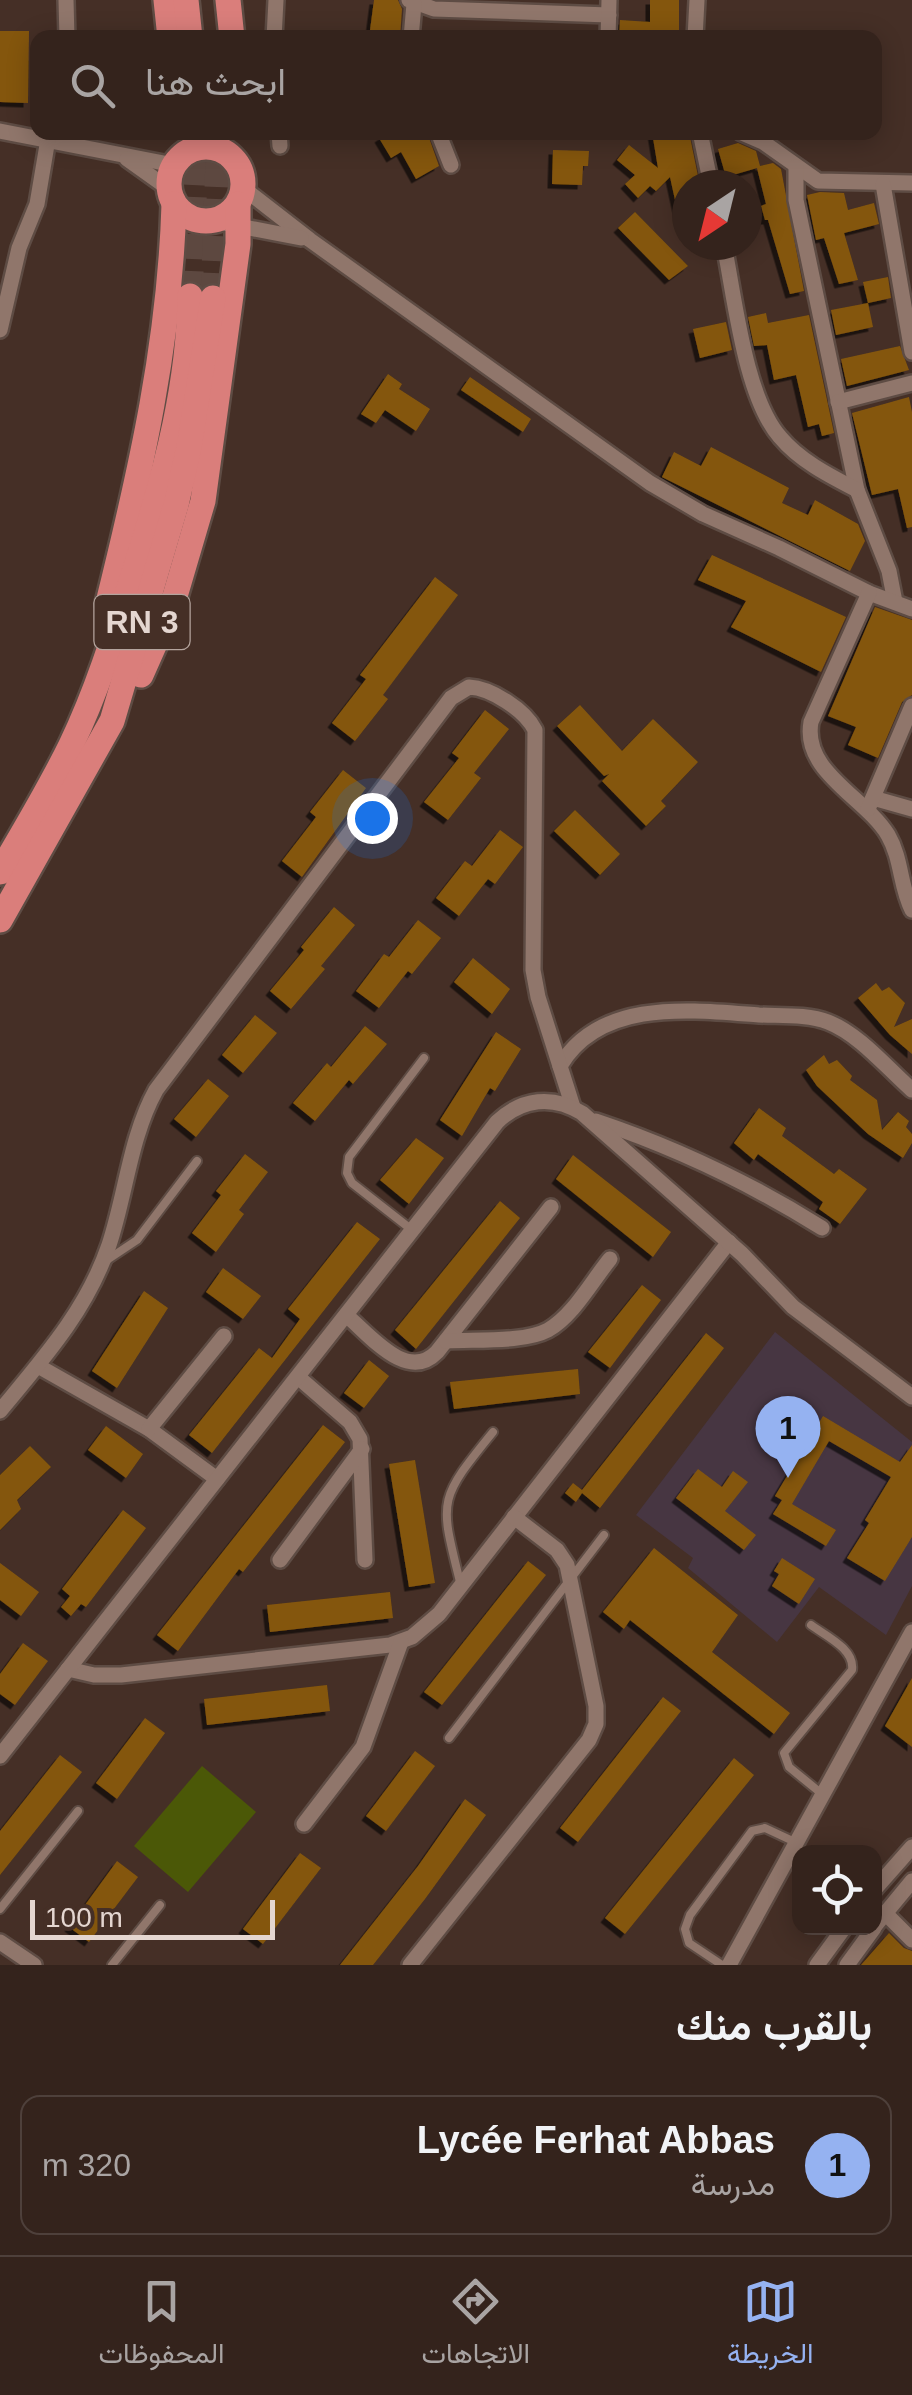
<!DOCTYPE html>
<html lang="ar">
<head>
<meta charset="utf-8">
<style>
	body { margin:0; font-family:Arial,Vazirmatn,sans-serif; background:#3c2b25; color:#f1f3f6; direction:rtl }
	.controls { position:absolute; right:30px; bottom:30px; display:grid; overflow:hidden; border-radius:20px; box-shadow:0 5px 25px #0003 }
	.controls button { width:90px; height:90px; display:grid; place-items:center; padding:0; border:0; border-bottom:2px solid #4e403b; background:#34231c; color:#f1f3f6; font:50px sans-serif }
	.compass { position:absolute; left:672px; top:170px; width:90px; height:90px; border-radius:50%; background:#34231c; box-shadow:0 5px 25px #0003; rotate:215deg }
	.scale { position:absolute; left:30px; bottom:25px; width:245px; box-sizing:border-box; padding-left:10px; border:5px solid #e4d6d0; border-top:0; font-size:28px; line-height:35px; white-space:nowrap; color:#e4d6d0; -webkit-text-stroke:8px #452f26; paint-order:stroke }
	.you { position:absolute; left:372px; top:818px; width:35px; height:35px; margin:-25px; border:8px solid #fff; border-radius:50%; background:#1a73e8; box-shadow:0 0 0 15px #1a73e833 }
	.badge { display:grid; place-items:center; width:65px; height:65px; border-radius:50%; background:#95b2f1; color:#111; font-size:32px; font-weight:700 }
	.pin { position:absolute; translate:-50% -82px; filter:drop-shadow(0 2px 5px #0008) }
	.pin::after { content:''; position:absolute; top:52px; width:35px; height:30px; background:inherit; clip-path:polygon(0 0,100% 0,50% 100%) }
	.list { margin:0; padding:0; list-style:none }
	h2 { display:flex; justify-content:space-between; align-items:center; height:130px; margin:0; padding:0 40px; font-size:42px }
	h2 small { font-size:32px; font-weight:400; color:#a9a4a3 }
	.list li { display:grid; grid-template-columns:65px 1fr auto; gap:30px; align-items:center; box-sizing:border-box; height:140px; margin:0 20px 20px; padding:0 20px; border:2px solid #4e403b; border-radius:20px }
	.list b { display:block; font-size:38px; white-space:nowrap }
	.list p { margin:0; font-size:32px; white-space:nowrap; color:#a9a4a3 }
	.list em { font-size:32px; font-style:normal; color:#a9a4a3 }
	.icon { flex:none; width:55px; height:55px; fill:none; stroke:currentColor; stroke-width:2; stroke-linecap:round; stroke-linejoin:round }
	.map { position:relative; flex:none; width:912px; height:1965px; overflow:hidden; direction:ltr }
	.search { position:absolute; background:#34231c; box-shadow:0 5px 25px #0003; left:30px; right:30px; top:30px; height:110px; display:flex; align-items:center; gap:25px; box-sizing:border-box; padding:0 35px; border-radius:20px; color:#a9a4a3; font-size:38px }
	.sheet { height:290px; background:#34231c }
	nav { display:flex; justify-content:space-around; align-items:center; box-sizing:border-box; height:140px; border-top:2px solid #4e403b; background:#34231c; font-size:28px; color:#a9a4a3 }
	nav a { display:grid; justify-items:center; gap:5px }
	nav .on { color:#95b2f1 }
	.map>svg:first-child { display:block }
	.education { fill:#473642 }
	.green { fill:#4b5807 }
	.building { fill:#84560c; filter:url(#shadow) }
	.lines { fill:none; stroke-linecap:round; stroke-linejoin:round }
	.trunk-tunnel { stroke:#5d4840; stroke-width:25; stroke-dasharray:25 12; stroke-linecap:butt }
	.service-casing { stroke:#5e4c44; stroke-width:12 }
	.minor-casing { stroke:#5e4c44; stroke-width:20 }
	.trunk-casing { stroke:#5e4c44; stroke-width:30 }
	.service { stroke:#90766b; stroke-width:8 }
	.minor { stroke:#90766b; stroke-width:15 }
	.trunk { stroke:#da7e7b; stroke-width:25 }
	.labels { text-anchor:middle; stroke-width:9; stroke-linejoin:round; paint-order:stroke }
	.shield { fill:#452f26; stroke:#b4a49d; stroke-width:2.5 }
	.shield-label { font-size:32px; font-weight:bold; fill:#e4d6d0 }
</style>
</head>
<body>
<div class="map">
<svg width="912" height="1965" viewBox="0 0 912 1965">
	<defs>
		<filter id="shadow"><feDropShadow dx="-4.5" dy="4.5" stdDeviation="0" flood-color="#0009"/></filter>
	</defs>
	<rect width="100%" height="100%" fill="#452f26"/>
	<polygon class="education" points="775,1332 912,1442 912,1586 886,1635 819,1587 777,1642 688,1568 693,1558 636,1515"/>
	<polygon class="green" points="202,1766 256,1812 188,1892 134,1846"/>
	<g class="building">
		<polygon points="374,0 398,0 402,9 400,38 369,38"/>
		<polygon points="650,0 679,0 679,38 619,38 620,20 650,22"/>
		<polygon points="0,31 29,31 28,103 0,102"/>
		<polygon points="388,132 427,132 439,166 416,179 401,152 391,158 379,138"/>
		<polygon points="652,132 689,132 699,181 687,184 687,226 681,227 670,177 656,191 650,186 638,198 625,184 635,175 617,160 629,145 658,168"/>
		<polygon points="738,143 756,151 760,166 773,163 781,169 804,291 790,294 768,220 765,220 761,206 766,204 757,168 726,177 718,149"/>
		<polygon points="553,150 589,151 588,166 583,166 582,185 552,184"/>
		<polygon points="820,192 844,193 848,210 874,203 879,224 844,233 858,280 839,284 824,238 816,240 807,195"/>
		<polygon points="635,212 688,266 669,280 618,228"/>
		<polygon points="888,277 891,298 868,303 863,282"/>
		<polygon points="868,303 873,327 836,335 831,310"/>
		<polygon points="766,313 768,323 809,315 834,433 822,436 819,424 808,427 796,375 774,380 767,345 754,346 748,317"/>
		<polygon points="726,322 732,350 700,358 693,329"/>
		<polygon points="900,346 909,370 847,386 841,359"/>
		<polygon points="388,374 402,384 399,389 430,409 416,431 385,410 376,423 361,414"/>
		<polygon points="470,377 531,419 523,432 461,390"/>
		<polygon points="909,397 912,412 912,527 907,528 898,489 872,495 852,413"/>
		<polygon points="711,447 789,488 782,503 808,515 815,500 858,524 865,541 850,571 662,477 674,452 701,466"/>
		<polygon points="712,555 846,617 821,672 731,627 746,601 698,580"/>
		<polygon points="435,577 458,595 383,695 388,699 355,741 332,723 366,679 360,675"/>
		<polygon points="875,607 912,620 912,695 902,702 878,758 848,745 856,727 828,716"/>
		<polygon points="580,705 622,751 653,719 698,762 661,801 666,806 646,826 602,781 609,774 604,776 557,726"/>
		<polygon points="485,710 509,729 474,773 481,778 448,820 424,802 459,758 452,753"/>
		<polygon points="343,770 366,788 302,877 282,861 316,817 310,812"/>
		<polygon points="575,810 620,854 600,875 554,831"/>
		<polygon points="500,830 523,847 495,884 488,879 459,916 436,898 465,861 472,866"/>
		<polygon points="334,907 355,925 321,966 325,969 291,1009 270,991 304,950 301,947"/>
		<polygon points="418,920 441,938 412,974 408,971 379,1008 356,991 384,954 389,957"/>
		<polygon points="473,958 510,989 492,1014 454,982"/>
		<polygon points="876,983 882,991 889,987 905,1003 894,1027 912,1019 912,1054 890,1035 858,998"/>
		<polygon points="255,1015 277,1033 243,1073 222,1055"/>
		<polygon points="365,1026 387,1044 353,1084 349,1080 315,1121 293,1103 327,1063 331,1067"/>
		<polygon points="496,1032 521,1049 495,1091 490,1088 462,1136 440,1120"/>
		<polygon points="824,1055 829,1064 837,1060 852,1076 850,1080 877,1100 882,1130 898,1112 909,1121 906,1127 912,1134 912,1143 903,1158 868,1134 817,1086 806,1070"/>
		<polygon points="208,1079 229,1096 196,1137 174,1119"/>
		<polygon points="759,1108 786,1128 782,1136 834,1174 839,1169 867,1189 840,1224 819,1209 823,1202 758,1154 754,1160 734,1143"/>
		<polygon points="416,1138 444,1158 409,1204 380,1180"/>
		<polygon points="245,1154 268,1172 239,1210 244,1214 216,1252 192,1233 221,1195 216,1191"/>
		<polygon points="573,1155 671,1232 653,1257 556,1179"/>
		<polygon points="500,1201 520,1218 416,1349 395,1330"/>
		<polygon points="357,1222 380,1239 212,1453 189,1435 259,1348 272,1358 300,1319 288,1309"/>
		<polygon points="223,1268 261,1296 243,1319 206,1292"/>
		<polygon points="642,1285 661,1300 610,1368 588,1352"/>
		<polygon points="144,1291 168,1308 117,1388 92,1371"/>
		<polygon points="706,1333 724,1348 600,1508 582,1493 576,1502 565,1493 573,1483 582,1490"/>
		<polygon points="369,1360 389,1376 364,1408 344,1393"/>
		<polygon points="578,1369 580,1394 454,1409 450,1382"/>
		<polygon points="823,1416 900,1462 912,1445 912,1537 885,1581 847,1558 869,1523 865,1520 891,1477 829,1441 792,1504 836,1530 826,1546 773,1514 782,1500 775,1496"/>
		<polygon points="323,1425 345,1442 243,1572 239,1569 178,1651 157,1635"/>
		<polygon points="106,1426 143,1454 126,1478 88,1450"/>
		<polygon points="30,1446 51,1467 17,1500 21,1509 0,1530 0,1475"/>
		<polygon points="415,1460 435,1583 409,1587 389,1464"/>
		<polygon points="698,1469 722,1487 733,1471 748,1482 725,1511 756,1535 744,1550 676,1498"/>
		<polygon points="123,1510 146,1528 86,1607 81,1604 71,1616 61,1607 70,1596 62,1589"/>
		<polygon points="654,1548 738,1615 712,1652 790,1713 774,1734 630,1620 624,1629 603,1612"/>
		<polygon points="782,1558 815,1579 799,1604 772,1586 779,1574 774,1571"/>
		<polygon points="528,1561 546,1575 442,1705 424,1692"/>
		<polygon points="0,1563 39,1592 21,1616 0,1600"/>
		<polygon points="390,1592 393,1618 270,1632 267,1605"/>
		<polygon points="23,1643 48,1661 15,1705 0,1694 0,1674"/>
		<polygon points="912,1678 912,1747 885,1726"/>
		<polygon points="327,1685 330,1711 207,1725 204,1699"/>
		<polygon points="663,1697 681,1711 578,1842 560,1828"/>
		<polygon points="145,1718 165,1733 117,1799 96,1783"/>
		<polygon points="415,1751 435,1766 386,1831 366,1816"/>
		<polygon points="60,1755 82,1772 0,1875 0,1831"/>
		<polygon points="734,1758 754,1775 625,1934 605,1918"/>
		<polygon points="465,1799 486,1815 425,1899 373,1965 340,1965 418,1866"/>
		<polygon points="300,1853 321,1868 263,1944 243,1929"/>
		<polygon points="117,1861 138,1877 89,1942 69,1927"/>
		<polygon points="889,1933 904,1948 912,1951 912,1965 861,1965"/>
	</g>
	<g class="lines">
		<g class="trunk-tunnel">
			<polyline points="190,296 197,132"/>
			<polyline points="213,298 219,132"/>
		</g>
		<g class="service-casing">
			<g id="service">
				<polyline points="412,1230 352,1183 347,1173 349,1157 424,1058"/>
				<polyline points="107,1260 137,1240 197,1161"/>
				<path d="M461,1586C440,1500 436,1502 493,1432"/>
				<path d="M811,1625C826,1636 855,1649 852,1670L784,1753L789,1767L822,1794"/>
				<polyline points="449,1738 604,1535"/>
				<polyline points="0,1909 78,1811"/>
				<polyline points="112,1965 160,1905"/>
				<polyline points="722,1965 689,1943 685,1929 690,1915 752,1831 765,1828 795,1842"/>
			</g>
		</g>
		<g class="minor-casing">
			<g id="minor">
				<polyline points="66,0 67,38"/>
				<polyline points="409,0 434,9 609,15"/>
				<polyline points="274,38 276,0"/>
				<polyline points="411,38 414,4"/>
				<polyline points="608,38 609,0"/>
				<polyline points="695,38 697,0"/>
				<polyline points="0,131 174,165"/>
				<polyline points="279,132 280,146"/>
				<polyline points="438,132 451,165"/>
				<polyline points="700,132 711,185"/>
				<polyline points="740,132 763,142 818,181 912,183"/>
				<polyline points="127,159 169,189"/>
				<polyline points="796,167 796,200 857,490 889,571 895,602"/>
				<polyline points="883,184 912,352"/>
				<polyline points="243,188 310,240 650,483 703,514 779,548 869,593 912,609"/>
				<polyline points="213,221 301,238"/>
				<path d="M724,245C735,299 745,397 780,437C800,461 830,476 857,490"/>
				<polyline points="0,330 19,248 37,204 48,139"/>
				<polyline points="838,402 912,383"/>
				<path d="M869,593L811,722C802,772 865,797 888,835C902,859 900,887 912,910"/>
				<polyline points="873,798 912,809"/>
				<polyline points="868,809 912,706"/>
				<path d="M560,1066C600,998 692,1010 759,1015C781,1016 808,1014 828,1022C859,1034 887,1068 912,1090"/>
				<path d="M596,1121C677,1148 750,1183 822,1228"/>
				<path d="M346,1315C370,1335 407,1383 437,1352L551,1207"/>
				<path d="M446,1341C474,1339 524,1343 548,1330C573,1316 592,1281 610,1259"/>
				<polyline points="38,1366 149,1429 217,1479"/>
				<polyline points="298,1377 350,1422 360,1439 365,1560"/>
				<path d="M0,1411C43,1359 87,1310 109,1245C126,1194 130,1137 156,1090L451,698L469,687C491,688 525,710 535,730L533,970L538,997L573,1107"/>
				<polyline points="149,1429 224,1336"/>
				<polyline points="280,1560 362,1449"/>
				<polyline points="68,1669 94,1675 121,1675 390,1645 412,1637 439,1614 729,1242"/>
				<path d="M0,1756L497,1122C522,1098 553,1095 582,1113L742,1254L793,1307L912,1397"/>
				<polyline points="304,1824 363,1747 401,1642"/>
				<polyline points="874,1890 912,1847"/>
				<polyline points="885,1913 912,1940"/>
				<polyline points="874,1927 912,1881"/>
				<polyline points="0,1942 34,1965"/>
				<polyline points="410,1965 589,1740 596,1724 596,1706 567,1565 557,1550 514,1517"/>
				<polyline points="729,1965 912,1632"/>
				<polyline points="817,1965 844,1928"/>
				<polyline points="847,1965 874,1928"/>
			</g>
		</g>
		<g class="trunk-casing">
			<g id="trunk">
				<polyline points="166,0 170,38"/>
				<polyline points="186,0 190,38"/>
				<polyline points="228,0 232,38"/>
				<circle cx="206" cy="184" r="37"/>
				<path d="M108,603C141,470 170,341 174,204"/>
				<polyline points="141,675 173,603 203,501 238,244 238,204"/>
				<path d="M0,872C25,830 50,788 71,745C101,683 120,616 141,550C167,467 189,383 190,296"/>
				<polyline points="0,920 112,721 176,505 189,447 213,298"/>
			</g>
		</g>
		<use href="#service" class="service"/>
		<use href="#minor" class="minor"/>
		<use href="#trunk" class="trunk"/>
	</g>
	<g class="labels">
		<rect class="shield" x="94.5" y="595" width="95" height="54" rx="8"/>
		<g class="shield-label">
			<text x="142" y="633">RN 3</text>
		</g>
	</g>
</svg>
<div class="controls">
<button><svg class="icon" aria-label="locate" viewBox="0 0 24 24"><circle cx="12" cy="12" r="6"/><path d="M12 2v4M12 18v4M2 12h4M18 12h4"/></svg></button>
</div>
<svg class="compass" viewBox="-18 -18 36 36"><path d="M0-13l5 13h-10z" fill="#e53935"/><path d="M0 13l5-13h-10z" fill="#a9a4a3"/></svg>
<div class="scale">100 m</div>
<div class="you"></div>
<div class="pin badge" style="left:788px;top:1478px">1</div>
<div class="search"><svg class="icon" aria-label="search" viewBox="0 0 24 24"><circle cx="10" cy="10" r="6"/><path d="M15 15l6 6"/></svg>ابحث هنا</div>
</div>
<section class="sheet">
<h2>بالقرب منك<small></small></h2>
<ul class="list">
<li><span class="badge">1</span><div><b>Lycée Ferhat Abbas</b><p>مدرسة</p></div><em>320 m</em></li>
</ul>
</section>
<nav>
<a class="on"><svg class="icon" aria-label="map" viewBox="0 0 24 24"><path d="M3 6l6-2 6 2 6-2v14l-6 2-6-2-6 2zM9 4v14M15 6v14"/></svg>الخريطة</a>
<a><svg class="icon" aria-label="directions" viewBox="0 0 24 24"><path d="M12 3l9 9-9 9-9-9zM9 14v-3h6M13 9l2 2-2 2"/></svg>الاتجاهات</a>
<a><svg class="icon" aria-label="saved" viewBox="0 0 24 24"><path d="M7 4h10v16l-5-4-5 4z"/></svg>المحفوظات</a>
</nav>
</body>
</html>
